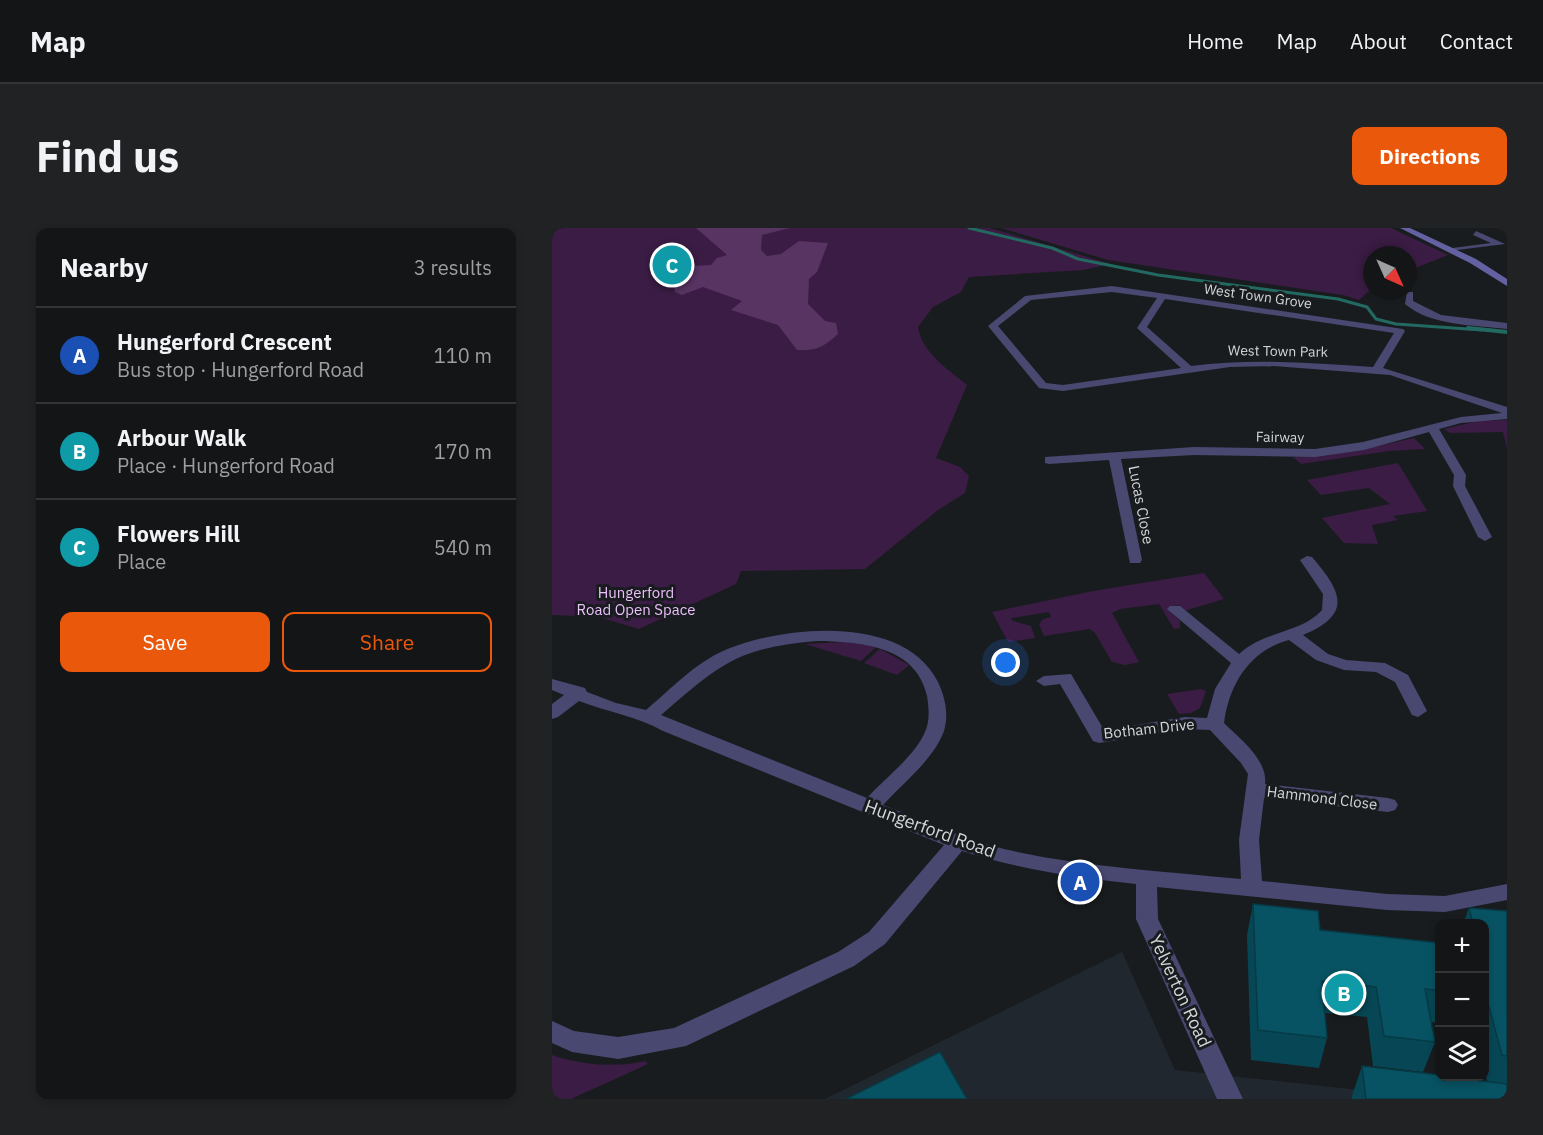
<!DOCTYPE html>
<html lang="en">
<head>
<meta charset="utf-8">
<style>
	body { margin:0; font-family:"IBM Plex Sans",sans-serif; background:#202224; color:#f1f3f6 }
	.controls { position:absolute; right:18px; bottom:18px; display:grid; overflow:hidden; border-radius:12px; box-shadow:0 3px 9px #0003 }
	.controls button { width:54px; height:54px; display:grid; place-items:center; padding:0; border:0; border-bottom:2px solid #323436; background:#131517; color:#f1f3f6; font:30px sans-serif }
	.compass { position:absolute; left:811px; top:18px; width:54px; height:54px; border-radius:50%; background:#131517; box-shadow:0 3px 9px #0003; rotate:135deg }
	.you { position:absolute; left:454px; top:435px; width:21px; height:21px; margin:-15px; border:4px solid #fff; border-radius:50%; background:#1a73e8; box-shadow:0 0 0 9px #1a73e833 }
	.badge { display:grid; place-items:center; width:39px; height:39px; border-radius:50%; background:#ea580c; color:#fff; font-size:20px; font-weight:700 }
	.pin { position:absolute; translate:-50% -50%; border:3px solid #fff; box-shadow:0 2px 6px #0006 }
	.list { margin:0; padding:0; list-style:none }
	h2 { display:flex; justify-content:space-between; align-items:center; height:78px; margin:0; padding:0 24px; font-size:26px }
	h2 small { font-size:20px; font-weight:400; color:#9d9fa1 }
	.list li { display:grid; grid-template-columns:39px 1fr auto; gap:18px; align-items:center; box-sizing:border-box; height:96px; padding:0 24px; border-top:2px solid #323436 }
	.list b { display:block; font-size:22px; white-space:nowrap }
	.list p { margin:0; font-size:20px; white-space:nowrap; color:#9d9fa1 }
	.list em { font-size:20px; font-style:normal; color:#9d9fa1 }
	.actions { display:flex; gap:12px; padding:18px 24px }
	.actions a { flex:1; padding:14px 0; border:2px solid #ea580c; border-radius:12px; text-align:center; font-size:21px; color:#ea580c }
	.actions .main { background:#ea580c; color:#fff }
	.icon { flex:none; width:33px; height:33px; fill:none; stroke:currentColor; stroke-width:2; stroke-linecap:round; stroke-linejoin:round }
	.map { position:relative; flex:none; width:955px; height:871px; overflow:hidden; border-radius:12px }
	header { display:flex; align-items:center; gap:36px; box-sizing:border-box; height:84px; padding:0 30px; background:#131517; border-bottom:2px solid #323436 }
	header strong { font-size:28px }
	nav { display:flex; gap:33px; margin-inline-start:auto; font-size:21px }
	.intro { display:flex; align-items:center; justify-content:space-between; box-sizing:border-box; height:144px; padding:0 36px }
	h1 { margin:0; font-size:42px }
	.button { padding:15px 27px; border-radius:12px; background:#ea580c; color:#fff; font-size:21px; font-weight:700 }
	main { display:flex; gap:36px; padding:0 36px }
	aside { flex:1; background:#131517; border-radius:12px; box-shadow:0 3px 9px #0003 }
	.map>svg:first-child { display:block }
	.built { fill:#21272e }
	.green { fill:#3b1c44 }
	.forest { fill:#583463 }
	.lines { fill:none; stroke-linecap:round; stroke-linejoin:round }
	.stream-far1 { stroke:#226961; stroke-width:3 }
	.stream { stroke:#226961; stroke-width:4 }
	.minor { fill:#494871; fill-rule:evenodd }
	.secondary { fill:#6461a2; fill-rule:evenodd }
	.wall { fill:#074755 }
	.building { fill:#085363; stroke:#063a45; stroke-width:1.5 }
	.labels { text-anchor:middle; stroke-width:6; stroke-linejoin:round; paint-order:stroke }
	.far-street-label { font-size:14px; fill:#d4d6d8; stroke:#191c1f }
	.street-label { font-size:15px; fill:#d4d6d8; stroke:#191c1f }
	.park-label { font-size:15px; fill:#edbffc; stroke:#191c1f }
	.near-street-label { font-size:18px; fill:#d4d6d8; stroke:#191c1f }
</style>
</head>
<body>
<header>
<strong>Map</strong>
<nav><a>Home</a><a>Map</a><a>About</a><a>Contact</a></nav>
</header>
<div class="intro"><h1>Find us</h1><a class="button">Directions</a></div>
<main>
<aside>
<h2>Nearby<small>3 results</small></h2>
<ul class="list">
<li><span class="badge" style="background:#1a4fb4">A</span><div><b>Hungerford Crescent</b><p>Bus stop · Hungerford Road</p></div><em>110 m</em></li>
<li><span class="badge" style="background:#0f9aa8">B</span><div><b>Arbour Walk</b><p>Place · Hungerford Road</p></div><em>170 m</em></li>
<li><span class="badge" style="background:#0f9aa8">C</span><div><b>Flowers Hill</b><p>Place</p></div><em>540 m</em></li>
</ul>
<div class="actions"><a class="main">Save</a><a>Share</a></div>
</aside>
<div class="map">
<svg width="955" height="871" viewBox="0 0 955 871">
	<rect width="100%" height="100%" fill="#191c1f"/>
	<polygon class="built" points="570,724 623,842 891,871 273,871"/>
	<g class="green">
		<path d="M0,0H438L559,36L531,42L417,49L409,64L381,79L366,99C370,125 396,141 415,157L384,230L408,239L417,248L413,265L386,282L313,341L189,343L184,356L87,401L47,389L0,387Z"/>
		<polygon points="449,0 839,0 896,27 856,43 856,27 820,27 820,60 807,72 791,67 556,32"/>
		<polygon points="955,192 955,220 951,204 898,205 892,201 926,193"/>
		<polygon points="862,210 873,221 837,223 749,236 741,229 804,223"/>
		<polygon points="846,235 875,283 841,288 846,292 820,297 826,316 792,315 770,290 838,276 817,260 769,267 755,252"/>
		<polygon points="652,345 672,371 632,383 626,377 616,381 628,393 628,400 622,401 607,376 568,381 560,385 587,434 573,437 560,434 543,405 538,401 492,408 487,396 491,391 499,389 497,384 459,390 461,393 479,398 483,410 456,414 440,384 541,363"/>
		<polygon points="291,414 325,418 309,433 253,416"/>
		<polygon points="328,421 357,437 345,447 312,435"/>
		<polygon points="649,461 654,463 648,480 639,485 627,486 615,466"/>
		<path d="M0,827C29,837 63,840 93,833L96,836L19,871H0Z"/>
	</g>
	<path class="forest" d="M144,0H238L210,7L209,22L215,28L229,26L247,13L276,15L265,44L257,51L256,76L273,93L284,95L286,106C272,119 264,123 245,122L226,97L179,82L190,73L151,59L130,67L123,64L121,51H101V48L138,38L159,37L165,30L175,27Z"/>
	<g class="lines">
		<polyline class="stream-far1" points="417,0 500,20 526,31 606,47 786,71 815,79 824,91 844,96 930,102"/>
		<polyline class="stream" points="916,100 955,104"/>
		<g class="minor">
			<polygon points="924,3 953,16 897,23 893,21 939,15 921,7"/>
			<path d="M560,58L851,101L853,103L831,140L955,179V191L909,195L887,201L914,247L913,258L940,309L933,313L926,309L901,258L902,247L877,204L812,222L763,229L642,227L569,231L590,332L588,335H578L557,232L497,236L493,235V229L642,219L763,221L811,214L909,189L950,185L838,147L722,138L678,139L511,163L487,160L436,98L473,68ZM560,64L605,70L585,100L629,140L511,157L494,155L446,98L479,72ZM613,71L842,105L821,139C760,135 701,130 639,138L595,99Z"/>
			<path d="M855,64H861V73L889,87L955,95V101C922,97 879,98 853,76Z"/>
			<path d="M755,328L760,329C790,364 801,386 751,407L776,426L794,432L833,435L856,447L875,483L866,489L860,487L843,454L824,444L792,442L764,432L737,412C698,422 677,456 672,495C688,511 716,532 713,556L836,570L843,572L846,577L843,582L836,584L712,570L707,612L710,653L835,666L893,668L955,656V672L893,684L835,682L605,659L606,691L691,871H665L584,691V656C524,650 467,641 410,623L333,716L302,738L134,818L66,831L20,824L0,815V793L22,803L66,809L122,800L286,724L317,704L392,617L111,503C84,488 55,484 27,473L6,489L0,491V476L12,467L0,462V451L33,460L35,464L64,475L94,482C120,460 146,432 178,420C237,397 353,387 386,454C393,469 397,486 392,503C382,531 351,555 331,577C371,592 411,611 452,621C530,639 610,643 689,651L687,612L696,546L689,535L658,502L633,501L547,515L541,513L508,456L492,458L484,453L492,448L519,446L552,502L633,489L655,490L663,461L679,435L615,381L618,378H628L687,426C713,402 748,406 770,382L771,366L748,332ZM265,413C307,414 364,417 375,468C377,480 378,493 373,504C362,529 333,550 315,570L109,487C169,436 184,420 265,413Z"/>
		</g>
		<polygon class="secondary" points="848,0 858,0 924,31 955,51 955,58 918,35"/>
	</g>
	<g class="wall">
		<polygon points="701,676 768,702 888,715 888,795 879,794 883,814 871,844 821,838 815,789 773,785 775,810 767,840 699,832 695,707"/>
		<polygon points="917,680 955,683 955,871 800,871 800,868 810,838 935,853 933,843 933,696 911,696"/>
	</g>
	<g class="building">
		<polygon points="701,676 766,683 768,702 888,715 888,763 873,761 883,814 832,808 824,759 770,753 775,810 706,802"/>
		<polygon points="917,680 955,683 955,828 950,827 934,768 933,768 933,696 921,696"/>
		<polygon points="388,824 415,871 294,871"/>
		<polygon points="810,838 888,847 888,849 897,849 955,856 955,871 814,871"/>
	</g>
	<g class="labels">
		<g class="far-street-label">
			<text transform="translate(706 68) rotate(8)" y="5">West Town Grove</text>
			<text transform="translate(726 123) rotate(1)" y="5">West Town Park</text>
			<text transform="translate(728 209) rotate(1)" y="5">Fairway</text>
		</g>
		<g class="street-label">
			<text transform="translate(589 277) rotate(79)" y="5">Lucas Close</text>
			<text transform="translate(597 501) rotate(-6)" y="5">Botham Drive</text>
			<text transform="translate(770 570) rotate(7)" y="5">Hammond Close</text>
		</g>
		<g class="park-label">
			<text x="84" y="370">Hungerford<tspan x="84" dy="17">Road Open Space</tspan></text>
		</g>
		<g class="near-street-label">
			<text transform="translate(378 601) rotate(20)" y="6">Hungerford Road</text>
			<text transform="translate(628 763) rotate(65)" y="6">Yelverton Road</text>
		</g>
	</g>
</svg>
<div class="controls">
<button>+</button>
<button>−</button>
<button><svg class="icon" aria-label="layers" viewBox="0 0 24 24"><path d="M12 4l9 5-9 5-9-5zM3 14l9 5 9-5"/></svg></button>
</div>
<svg class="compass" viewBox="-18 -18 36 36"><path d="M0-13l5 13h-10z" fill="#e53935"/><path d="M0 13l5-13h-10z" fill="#9d9fa1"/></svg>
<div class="you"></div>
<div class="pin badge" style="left:528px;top:654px;background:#1a4fb4">A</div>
<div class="pin badge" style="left:792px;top:765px;background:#0f9aa8">B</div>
<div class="pin badge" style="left:120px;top:37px;background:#0f9aa8">C</div>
</div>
</main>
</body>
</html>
